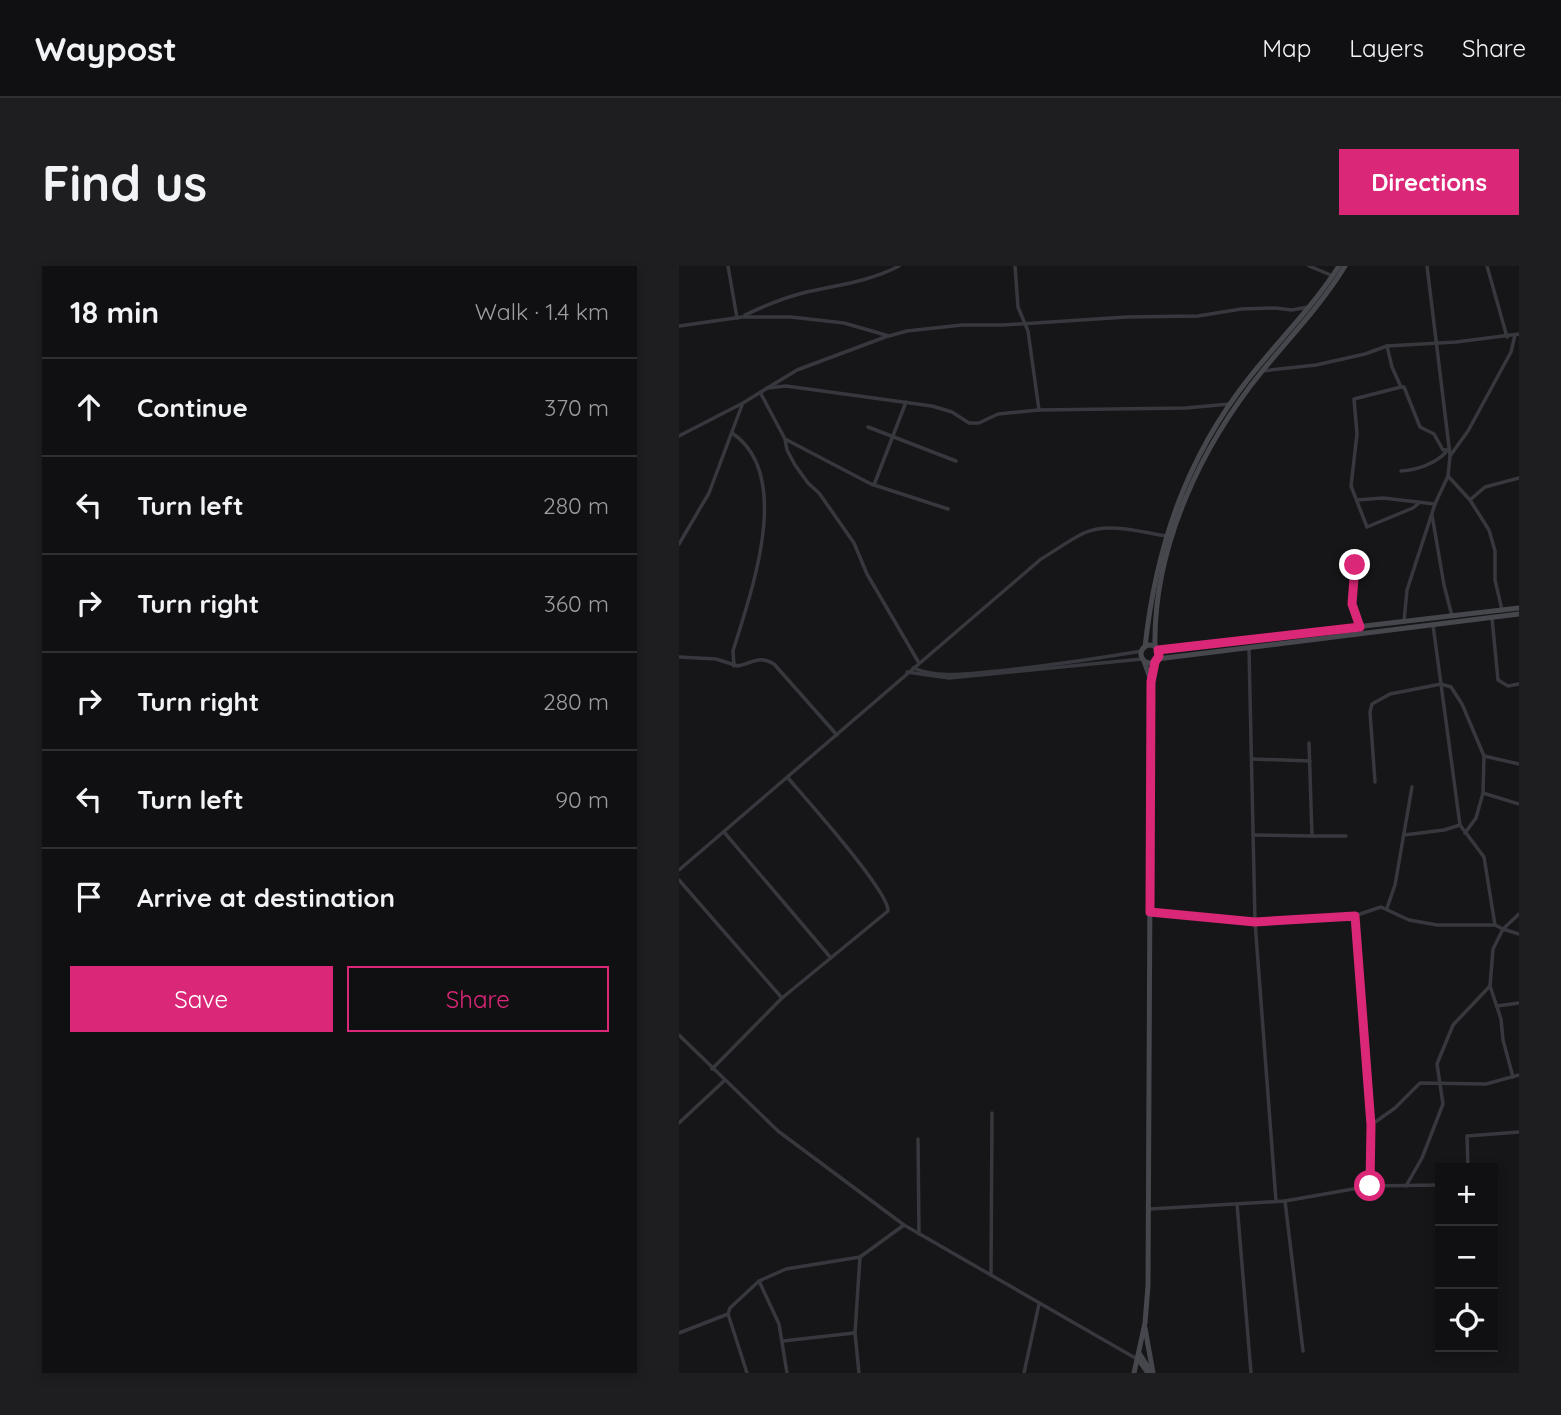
<!DOCTYPE html>
<html lang="en">
<head>
<meta charset="utf-8">
<style>
	body { margin:0; font-family:Quicksand,sans-serif; background:#1e1e20; color:#f1f3f6 }
	.controls { position:absolute; right:21px; bottom:21px; display:grid; overflow:hidden; border-radius:0px; box-shadow:0 4px 10px #0003 }
	.controls button { width:63px; height:63px; display:grid; place-items:center; padding:0; border:0; border-bottom:2px solid #303032; background:#101012; color:#f1f3f6; font:35px sans-serif }
	.stop { position:absolute; width:21px; height:21px; margin:-16px; border:5px solid #db2777; border-radius:50%; background:#fff }
	.stop.end { background:#db2777; border-color:#fff; box-shadow:0 2px 7px #0008 }
	.list { margin:0; padding:0; list-style:none }
	h2 { display:flex; justify-content:space-between; align-items:center; height:91px; margin:0; padding:0 28px; font-size:30px }
	h2 small { font-size:23px; font-weight:400; color:#9c9d9f }
	.list li { display:grid; grid-template-columns:46px 1fr auto; gap:21px; align-items:center; box-sizing:border-box; height:98px; padding:0 28px; border-top:2px solid #303032 }
	.list b { display:block; font-size:26px; white-space:nowrap }
	.list em { font-size:23px; font-style:normal; color:#9c9d9f }
	.actions { display:flex; gap:14px; padding:21px 28px }
	.actions a { flex:1; padding:16px 0; border:2px solid #db2777; border-radius:0px; text-align:center; font-size:24px; color:#db2777 }
	.actions .main { background:#db2777; color:#fff }
	.icon { flex:none; width:38px; height:38px; fill:none; stroke:currentColor; stroke-width:2; stroke-linecap:round; stroke-linejoin:round }
	.map { position:relative; flex:none; width:840px; height:1107px; overflow:hidden; border-radius:0px }
	header { display:flex; align-items:center; gap:42px; box-sizing:border-box; height:98px; padding:0 35px; background:#101012; border-bottom:2px solid #303032 }
	header strong { font-size:33px }
	nav { display:flex; gap:38px; margin-inline-start:auto; font-size:24px }
	.intro { display:flex; align-items:center; justify-content:space-between; box-sizing:border-box; height:168px; padding:0 42px }
	h1 { margin:0; font-size:49px }
	.button { padding:18px 32px; border-radius:0px; background:#db2777; color:#fff; font-size:24px; font-weight:700 }
	main { display:flex; gap:42px; padding:0 42px }
	aside { flex:1; background:#101012; border-radius:0px; box-shadow:0 4px 10px #0003 }
	.map>svg:first-child { display:block }
	.lines { fill:none; stroke-linecap:round; stroke-linejoin:round }
	.street { stroke:#37383d; stroke-width:3.5 }
	.secondary { stroke:#45474d; stroke-width:5 }
	.route { stroke:#db2777; stroke-width:9 }
</style>
</head>
<body>
<header>
<strong>Waypost</strong>
<nav><a>Map</a><a>Layers</a><a>Share</a></nav>
</header>
<div class="intro"><h1>Find us</h1><a class="button">Directions</a></div>
<main>
<aside>
<h2>18 min<small>Walk · 1.4 km</small></h2>
<ul class="list">
<li><svg class="icon" aria-label="ahead" viewBox="0 0 24 24"><path d="M12 20V5M6 11l6-6 6 6"/></svg><div><b>Continue</b></div><em>370 m</em></li>
<li><svg class="icon" aria-label="left" viewBox="0 0 24 24"><path d="M17 20v-9H6M10 6l-5 5 5 5"/></svg><div><b>Turn left</b></div><em>280 m</em></li>
<li><svg class="icon" aria-label="right" viewBox="0 0 24 24"><path d="M7 20v-9h11M14 6l5 5-5 5"/></svg><div><b>Turn right</b></div><em>360 m</em></li>
<li><svg class="icon" aria-label="right" viewBox="0 0 24 24"><path d="M7 20v-9h11M14 6l5 5-5 5"/></svg><div><b>Turn right</b></div><em>280 m</em></li>
<li><svg class="icon" aria-label="left" viewBox="0 0 24 24"><path d="M17 20v-9H6M10 6l-5 5 5 5"/></svg><div><b>Turn left</b></div><em>90 m</em></li>
<li><svg class="icon" aria-label="arrive" viewBox="0 0 24 24"><path d="M6 21V4h12l-3 4 3 4H6"/></svg><div><b>Arrive at destination</b></div></li>
</ul>
<div class="actions"><a class="main">Save</a><a>Share</a></div>
</aside>
<div class="map">
<svg width="840" height="1107" viewBox="0 0 840 1107">
	<rect width="100%" height="100%" fill="#161618"/>
	<g class="lines">
		<g class="street">
			<polyline points="49,0 58,52"/>
			<polyline points="336,0 339,41 349,65 360,144"/>
			<polyline points="630,0 654,10"/>
			<polyline points="748,0 771,189"/>
			<polyline points="808,0 828,71"/>
			<path d="M66,49C85,40 104,32 124,27C157,19 190,16 220,0"/>
			<polyline points="0,60 63,51 112,51 165,57 210,70 228,65 283,59 324,59 448,51 519,50 562,43 596,42 613,44 629,41"/>
			<polyline points="708,80 713,101 722,121 725,121 741,161 755,168 764,184 770,184"/>
			<polyline points="583,105 637,99 686,88 708,80 777,76 840,68"/>
			<polyline points="722,121 675,133 678,168 672,220 688,261 734,242 740,237"/>
			<polyline points="88,122 107,120 253,140 273,146 290,157 300,157 319,148 360,144 507,142 550,138"/>
			<polyline points="81,126 106,173 192,218 269,243"/>
			<polyline points="189,161 277,195"/>
			<path d="M53,167C116,209 71,329 54,385L55,400"/>
			<polyline points="0,170 64,137 118,104 209,70"/>
			<polyline points="106,173 108,184 116,199 129,217 140,227 175,277 188,308 240,397"/>
			<path d="M722,205C738,204 756,198 767,186"/>
			<polyline points="769,210 791,234 810,264 816,285 816,314 823,344"/>
			<polyline points="195,219 227,136"/>
			<polyline points="792,233 806,221 840,212"/>
			<polyline points="678,234 704,232 756,238"/>
			<polyline points="753,249 765,319 773,350"/>
			<polyline points="0,278 30,227 63,139"/>
			<polyline points="676,299 673,338 682,361"/>
			<polyline points="813,352 819,414 829,420 840,418"/>
			<polyline points="725,355 728,324 756,238 769,210 771,190 789,165 832,86 836,69"/>
			<polyline points="754,359 781,559 805,591 816,659"/>
			<polyline points="570,383 576,656 597,935"/>
			<path d="M0,391L37,393L59,400C74,397 80,389 95,398L158,469"/>
			<path d="M234,402C261,413 291,407 319,405C367,400 415,393 463,385"/>
			<polyline points="228,406 270,412 463,393"/>
			<polyline points="630,477 633,570 667,570"/>
			<polyline points="805,490 840,498"/>
			<polyline points="573,493 631,495"/>
			<polyline points="696,516 691,446 693,438 711,428 762,418 772,421 783,438 805,490 804,527 797,552 786,567"/>
			<polyline points="804,527 840,538"/>
			<polyline points="45,566 152,692"/>
			<polyline points="574,569 633,570"/>
			<polyline points="725,569 765,564 781,559"/>
			<path d="M0,604L362,293C376,285 390,274 405,267C429,256 462,266 487,270"/>
			<polyline points="0,614 103,732"/>
			<polyline points="708,642 716,619 733,521"/>
			<polyline points="471,646 576,656 675,650 692,859 691,920"/>
			<polyline points="675,650 702,641 730,654 758,659 816,659 824,663 840,648"/>
			<polyline points="811,720 822,753 824,774 834,811"/>
			<polyline points="818,740 840,737"/>
			<polyline points="0,769 99,865 225,959 458,1093"/>
			<path d="M33,803L103,732L209,645C210,625 126,532 109,512"/>
			<polyline points="0,857 45,815"/>
			<polyline points="692,859 716,842 741,817 807,818 840,809"/>
			<polyline points="239,873 240,968"/>
			<polyline points="789,902 788,870 840,866"/>
			<polyline points="727,920 743,892 764,838 758,798 760,793 774,759 811,720 814,683 824,663 840,668"/>
			<polyline points="606,935 624,1085"/>
			<polyline points="558,938 572,1107"/>
			<polyline points="471,943 606,935 691,920 761,919"/>
			<polyline points="312,1009 313,847"/>
			<polyline points="80,1015 100,1058 108,1107"/>
			<polyline points="0,1067 49,1048"/>
			<polyline points="104,1075 175,1067"/>
			<polyline points="68,1107 49,1048 51,1042 80,1015 107,1003 181,991 225,959"/>
			<polyline points="180,1107 176,1067 181,991"/>
			<polyline points="345,1107 360,1038"/>
		</g>
		<g class="secondary">
			<circle cx="471" cy="388" r="9"/>
			<path d="M466,381C477,281 507,192 570,112C600,74 634,41 660,0"/>
			<path d="M476,381C474,281 522,180 584,104C612,70 643,38 666,0"/>
			<polyline points="479,384 840,342"/>
			<polyline points="478,393 840,348"/>
			<polyline points="465,395 472,415"/>
			<polyline points="466,1062 474,1107"/>
			<polyline points="460,1087 471,1104"/>
			<polyline points="459,1093 469,1107"/>
			<polyline points="455,1107 466,1057 469,1020 472,416 476,396"/>
		</g>
	</g>
	<g class="lines">
		<polyline class="route" points="676,299 673,338 681,361 479,384 480,390 476,396 472,416 471,646 576,656 676,650 692,859 691,920"/>
	</g>
</svg>
<div class="controls">
<button>+</button>
<button>−</button>
<button><svg class="icon" aria-label="locate" viewBox="0 0 24 24"><circle cx="12" cy="12" r="6"/><path d="M12 2v4M12 18v4M2 12h4M18 12h4"/></svg></button>
</div>
<div class="stop" style="left:691px;top:920px"></div>
<div class="stop end" style="left:676px;top:299px"></div>
</div>
</main>
</body>
</html>
